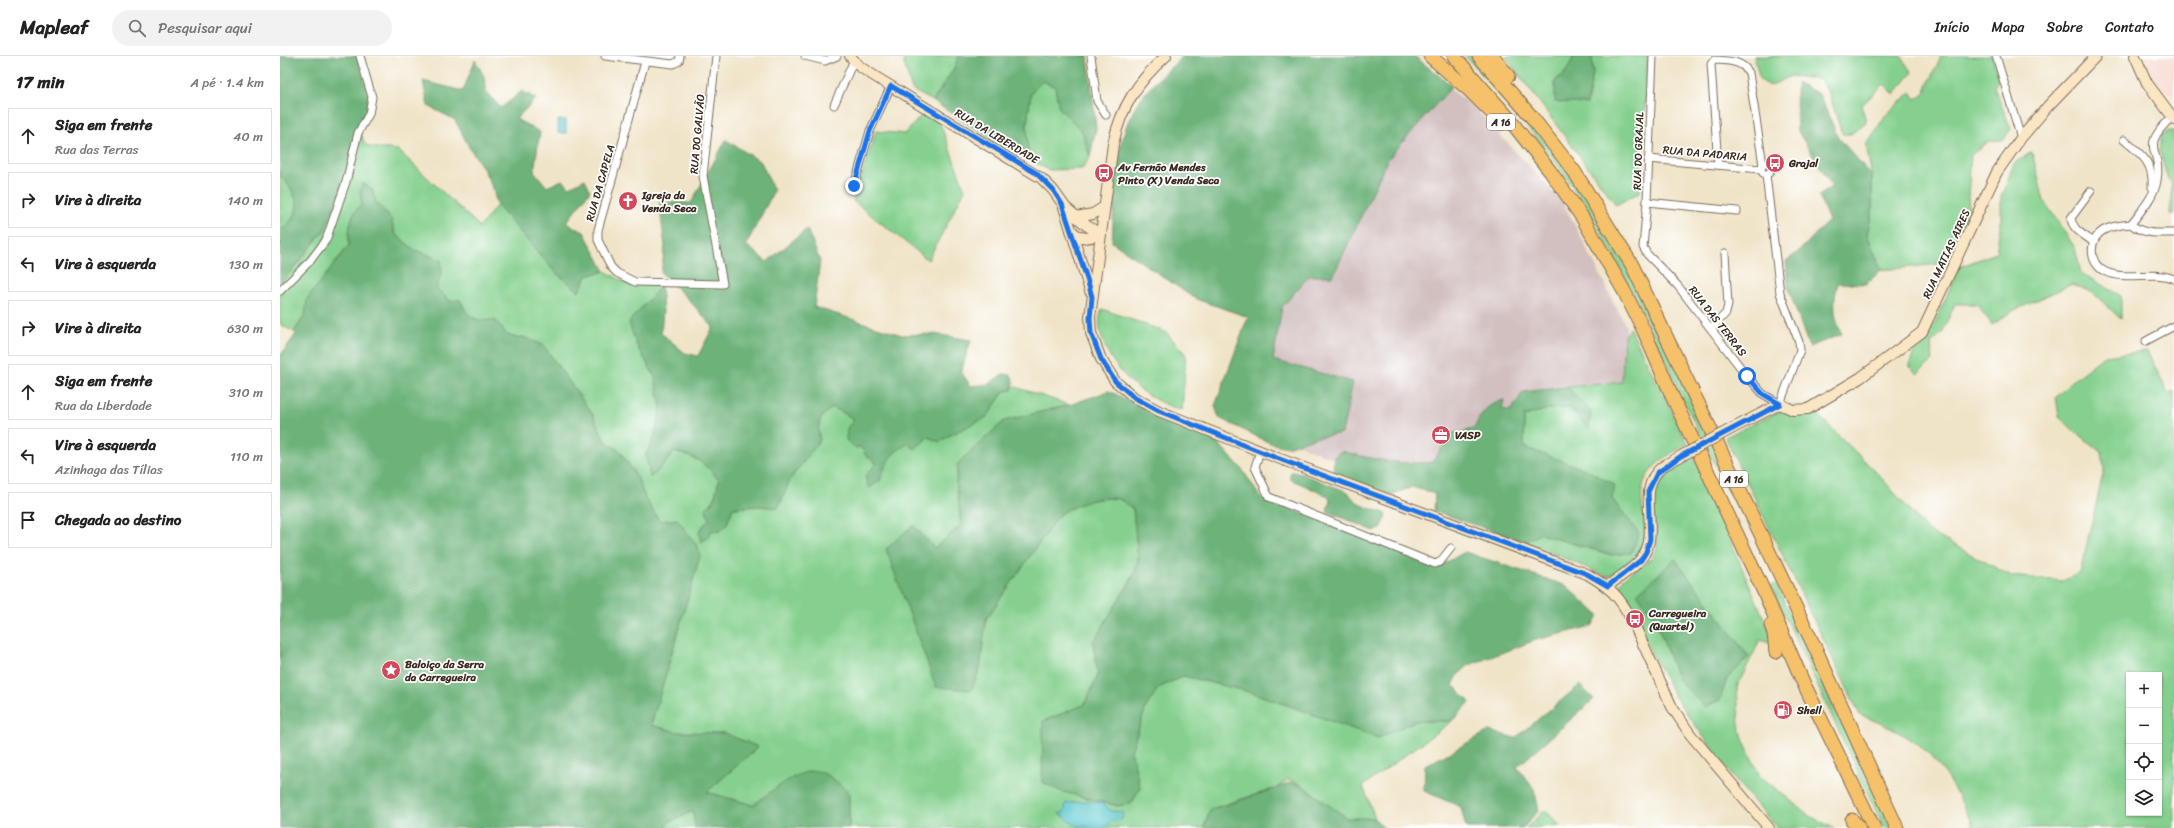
<!DOCTYPE html>
<html lang="pt">
<head>
<meta charset="utf-8">
<style>
	body { margin:0; font-family:Sriracha,sans-serif; background:#f2f2f2; color:#222 }
	.controls { position:absolute; right:12px; bottom:12px; display:grid; overflow:hidden; border-radius:0px; box-shadow:0 1px 3px #0004 }
	.controls button { width:36px; height:36px; display:grid; place-items:center; padding:0; border:0; border-bottom:1px solid #e0e0e0; background:#fff; color:#222; font:20px sans-serif }
	.stop { position:absolute; width:12px; height:12px; margin:-9px; border:3px solid #1a73e8; border-radius:50%; background:#fff }
	.stop.end { background:#1a73e8; border-color:#fff; box-shadow:0 1px 4px #0008 }
	.list { margin:0; padding:0; list-style:none }
	h2 { display:flex; justify-content:space-between; align-items:center; height:52px; margin:0; padding:0 16px; font-size:17px }
	h2 small { font-size:13px; font-weight:400; color:#767676 }
	.list li { display:grid; grid-template-columns:26px 1fr auto; gap:12px; align-items:center; box-sizing:border-box; height:56px; margin:0 8px 8px; padding:0 8px; border:1px solid #e0e0e0; border-radius:0px }
	.list b { display:block; font-size:15px; white-space:nowrap }
	.list p { margin:0; font-size:13px; white-space:nowrap; color:#767676 }
	.list em { font-size:13px; font-style:normal; color:#767676 }
	.icon { flex:none; width:22px; height:22px; fill:none; stroke:currentColor; stroke-width:2; stroke-linecap:round; stroke-linejoin:round }
	.map { position:relative; flex:none; width:1894px; height:772px; overflow:hidden }
	header { display:flex; align-items:center; gap:24px; box-sizing:border-box; height:56px; padding:0 20px; background:#fff; border-bottom:1px solid #e0e0e0 }
	header strong { font-size:19px }
	nav { display:flex; gap:22px; margin-inline-start:auto; font-size:14px }
	.search { width:280px; height:36px; background:#f2f2f2; display:flex; align-items:center; gap:10px; box-sizing:border-box; padding:0 14px; border-radius:22px; color:#767676; font-size:15px }
	main { display:flex }
	aside { flex:1; background:#fff }
	.map>svg:first-child { display:block }
	.built { fill:#f7d1c6 }
	.industrial { fill:#d2bfbf }
	.green { fill:#85d08e; stroke:#607d56; fill-rule:evenodd }
	.forest { fill:#6cb279; stroke:#546e4c }
	.water { fill:#5cc9cf; stroke:#4c7a76 }
	.lines { fill:none; stroke-linecap:round; stroke-linejoin:round }
	.street-casing { stroke:#7a6b5a; stroke-width:9 }
	.secondary-casing { stroke:#7a6b5a; stroke-width:12 }
	.highway-casing { stroke:#7a6b5a; stroke-width:15 }
	.street { stroke:#fff; stroke-width:7 }
	.secondary { stroke:#fbe6c4; stroke-width:10 }
	.highway { stroke:#f5c16b; stroke-width:13 }
	.secondary-bridge-casing { stroke:#7a6b5a; stroke-width:12; stroke-linecap:butt }
	.secondary-bridge { stroke:#fbe6c4; stroke-width:10 }
	.route { stroke:#1a73e8; stroke-width:5 }
	.labels { text-anchor:middle; stroke-width:3.5; stroke-linejoin:round; paint-order:stroke }
	.shield { fill:#fff; stroke:#766a62; stroke-width:1 }
	.shield-label { font-size:10px; font-weight:bold; fill:#3b2a1e }
	.street-label { font-size:11px; fill:#3b2a1e; stroke:#fff }
	.poi-label { font-size:11px; font-weight:bold; fill:#3b2a1e; stroke:#fff; text-anchor:start }
</style>
</head>
<body>
<header>
<strong>Mapleaf</strong>
<div class="search"><svg class="icon" aria-label="search" viewBox="0 0 24 24"><circle cx="10" cy="10" r="6"/><path d="M15 15l6 6"/></svg>Pesquisar aqui</div>
<nav><a>Início</a><a>Mapa</a><a>Sobre</a><a>Contato</a></nav>
</header>
<main>
<aside>
<h2>17 min<small>A pé · 1.4 km</small></h2>
<ul class="list">
<li><svg class="icon" aria-label="ahead" viewBox="0 0 24 24"><path d="M12 20V5M6 11l6-6 6 6"/></svg><div><b>Siga em frente</b><p>Rua das Terras</p></div><em>40 m</em></li>
<li><svg class="icon" aria-label="right" viewBox="0 0 24 24"><path d="M7 20v-9h11M14 6l5 5-5 5"/></svg><div><b>Vire à direita</b></div><em>140 m</em></li>
<li><svg class="icon" aria-label="left" viewBox="0 0 24 24"><path d="M17 20v-9H6M10 6l-5 5 5 5"/></svg><div><b>Vire à esquerda</b></div><em>130 m</em></li>
<li><svg class="icon" aria-label="right" viewBox="0 0 24 24"><path d="M7 20v-9h11M14 6l5 5-5 5"/></svg><div><b>Vire à direita</b></div><em>630 m</em></li>
<li><svg class="icon" aria-label="ahead" viewBox="0 0 24 24"><path d="M12 20V5M6 11l6-6 6 6"/></svg><div><b>Siga em frente</b><p>Rua da Liberdade</p></div><em>310 m</em></li>
<li><svg class="icon" aria-label="left" viewBox="0 0 24 24"><path d="M17 20v-9H6M10 6l-5 5 5 5"/></svg><div><b>Vire à esquerda</b><p>Azinhaga das Tílias</p></div><em>110 m</em></li>
<li><svg class="icon" aria-label="arrive" viewBox="0 0 24 24"><path d="M6 21V4h12l-3 4 3 4H6"/></svg><div><b>Chegada ao destino</b></div></li>
</ul>
</aside>
<div class="map">
<svg width="1894" height="772" viewBox="0 0 1894 772">
	<rect width="100%" height="100%" fill="#fff"/>
	<filter id="ink" filterUnits="userSpaceOnUse"><feTurbulence type="fractalNoise" baseFrequency=".025" numOctaves="2"/><feDisplacementMap in="SourceGraphic" scale="8" xChannelSelector="R" yChannelSelector="G"/><feConvolveMatrix kernelMatrix="1 2 1 2 8 2 1 2 1" color-interpolation-filters="sRGB"/></filter>
	<filter id="wash" filterUnits="userSpaceOnUse"><feTurbulence type="fractalNoise" baseFrequency=".012" numOctaves="4" result="noise"/><feDisplacementMap in="SourceGraphic" scale="16" xChannelSelector="R" yChannelSelector="G"/><feGaussianBlur stdDeviation="0.9" result="paint"/><feColorMatrix in="noise" values="0 0 0 0 0 0 0 0 0 0 0 0 0 0 0 0 0 1.4 0 .05"/><feComposite in="paint" operator="in"/></filter>
	<g filter="url(#wash)">
		<rect width="100%" height="100%" fill="#f0e4c8"/>
		<polygon class="built" points="1863,0 1894,0 1894,38 1886,35 1870,20"/>
		<polygon class="industrial" points="1154,21 1195,52 1284,148 1346,270 1343,326 1201,412 1081,414 1007,384 965,315 1018,167"/>
		<g class="green">
			<polygon points="624,0 679,0 675,11 653,45 632,34 624,8"/>
			<path d="M1185,0H1193L1239,51L1309,145L1344,204L1428,377L1421,381C1384,302 1350,222 1304,148C1272,97 1226,45 1185,0Z"/>
			<polygon points="1225,0 1292,0 1293,3 1285,17 1275,25 1307,48 1313,17 1312,0 1368,0 1360,136 1336,149"/>
			<polygon points="1474,0 1621,0 1632,17 1614,38 1604,28 1582,49 1586,66 1571,78 1562,78 1549,37 1539,23 1511,20 1490,30 1480,24"/>
			<polygon points="1661,0 1712,0 1719,22 1714,31 1731,73 1723,84 1709,85 1691,99 1688,141 1690,164 1660,208 1601,214 1587,178 1592,157 1592,120 1586,89 1605,60 1631,36 1636,43 1643,39"/>
			<polygon points="762,25 775,31 779,52 802,75 810,101 802,113 769,114 748,103 747,68 751,37"/>
			<polygon points="644,56 660,67 685,134 648,204 573,145 596,75 625,78"/>
			<polygon points="1888,75 1894,75 1894,158 1890,158 1892,128 1888,124 1879,93 1882,79"/>
			<path d="M82,79L84,87L90,91L118,94L200,171L217,149L275,216L299,235L307,220L325,215L344,226L381,230L356,288L375,321L381,352L375,379L366,399L370,421L377,416L394,396C416,401 424,406 439,424L434,444L426,453L429,463L419,475L446,470L453,452L479,450L498,452L511,422L540,384C536,369 540,359 553,351L575,363C580,384 579,395 597,408L585,420L589,432L600,425C606,406 610,397 628,387L635,392L648,381L660,386L670,379L707,361L724,335L732,334L733,330L789,349L724,365L676,424L681,469L655,492L700,612L706,563L779,458C794,449 813,442 830,442C839,441 846,448 853,453L858,503L856,513L851,524L813,586L818,619L804,649L763,665L780,735L838,750L852,747L860,731L851,695L866,651L878,632L904,620L974,637L1098,682L1135,665H1172L1083,730L1096,765L1067,762L1021,729L1008,723L997,732L930,753L924,772H569V736L510,724L473,749L426,736L478,691L444,677L397,676L371,669L419,503L380,466L365,442L357,421L339,394L325,385L313,359L263,289L243,281L237,282L227,279L215,264C194,265 189,263 180,244L170,245L156,232L162,216L161,204L135,194L115,178L111,163L96,146L92,133L80,138L82,148C70,157 68,175 69,189L28,243L25,259L14,276L0,268V229L45,173Z"/>
			<polygon points="1752,96 1764,145 1795,192 1801,217 1841,240 1841,263 1813,237 1792,228 1731,256 1712,269 1697,248 1675,248 1662,277 1651,287 1653,305 1637,318 1629,310 1637,288 1655,267 1679,211 1716,197 1721,165 1721,141 1734,107"/>
			<path d="M0,119C17,137 27,157 0,174Z"/>
			<path d="M822,253L886,276L906,299L902,354C888,351 869,341 858,332C837,316 811,280 822,253Z"/>
			<path d="M1350,272L1408,388C1393,396 1376,405 1367,420C1349,450 1384,477 1346,508C1339,514 1335,519 1326,520L1246,486L1260,478L1332,499L1359,477L1332,443L1244,391V360L1268,353L1290,352L1309,372L1311,355L1287,331L1342,326L1344,280Z"/>
			<path d="M1867,295L1888,337L1894,335V772H1694C1685,752 1662,708 1645,694C1627,679 1602,667 1580,659L1445,381L1498,356L1507,354L1523,359L1537,358L1598,418L1648,475L1731,520L1783,525L1800,517L1824,414L1822,396L1796,377L1779,360L1776,341L1793,324L1824,300ZM1849,619H1879V757H1849Z"/>
			<polygon points="1433,388 1455,435 1449,437 1427,391"/>
			<path d="M1413,399L1490,576L1492,588L1480,584L1457,631L1459,668L1464,686L1480,720L1530,760L1554,772H1497L1452,720L1395,641L1340,537C1335,518 1368,511 1375,497C1381,483 1372,464 1372,450C1373,442 1375,433 1376,425L1381,423L1388,414ZM1375,563L1469,601L1447,623L1439,644L1398,624Z"/>
			<polygon points="1496,528 1611,772 1604,772 1491,530"/>
			<polygon points="1265,754 1280,770 1246,772"/>
			<polygon points="413,755 415,772 385,772 389,766"/>
		</g>
		<g class="forest">
			<path d="M0,0H77L90,43L81,67L75,74V87L65,122L45,173L0,229V174C27,157 17,137 0,119Z"/>
			<polygon points="679,0 808,0 816,72 810,101 802,75 779,52 775,31 763,25 751,37 747,68 748,103 721,82 718,89 653,45 675,11"/>
			<path d="M903,0H1134L1172,30L1108,103L1053,220H1029L1002,251L993,304L1073,326L1062,377L1034,382L1007,391L990,387L939,362L935,350L968,261L916,243L832,186C835,140 832,83 860,44C872,27 889,14 903,0Z"/>
			<polygon points="1292,0 1312,0 1313,17 1307,48 1275,46 1275,25 1285,17 1293,3"/>
			<polygon points="195,4 204,20 206,36 221,52 242,35 256,43 236,63 260,76 254,115 267,131 282,124 290,131 305,123 310,135 286,167 304,176 325,215 307,220 299,235 275,216 217,149 213,133 203,112 189,91 175,64 148,50 143,25 183,35"/>
			<path d="M1518,27L1539,38L1558,81L1592,120V157L1587,178L1601,214L1587,228L1558,227C1553,244 1553,262 1562,278L1529,291L1508,231L1506,205C1524,193 1533,179 1549,165L1539,140L1552,130L1517,74L1516,36Z"/>
			<path d="M446,84L481,106L494,135L466,189L487,206L527,173L540,205L534,251L622,279L654,278L691,284L681,316L691,330L708,328L723,318L731,319L734,326L732,334L724,335L707,361L670,379L660,386L648,381L635,393L628,388C610,397 606,406 600,425L589,432L585,420L597,407L586,400L581,391L576,392L566,384L567,372L574,363L553,351C540,359 536,369 540,384L511,422L498,452L479,450L453,452L446,470L438,476L432,474L428,482L421,486L419,475L429,463L426,453L434,444L439,424C424,406 416,401 394,396L377,416L370,421L366,399L375,379L381,352L375,321L356,288L349,266L381,230L383,255L381,277L405,297L418,300L433,271L409,244L381,217L385,190L379,146L411,147Z"/>
			<path d="M82,127L92,133L96,146L111,163L115,178L135,194L161,204L162,216L156,232L170,245L180,244C189,263 194,265 215,264L227,279L237,282L243,281L263,289L313,359L325,385L339,394L357,421L365,442L379,465L397,463L418,491L420,500L371,669L397,676L444,677L478,691L427,736L473,749C488,738 522,709 541,716C550,719 561,730 569,736V772H415L413,755L389,766L385,772H0V300L16,278L14,276L25,259L27,243L69,189C68,175 70,157 82,148L80,138Z"/>
			<path d="M1287,331L1311,355L1309,373L1290,352L1268,353L1244,360V391L1307,414L1335,429L1332,443L1359,477L1351,497L1332,499L1260,478L1246,486L1154,455L1155,438L1132,431L1111,439L1053,419L1054,401L1061,395C1092,403 1121,410 1152,406L1173,377L1184,376L1195,371C1201,356 1208,348 1224,344L1222,353L1231,355L1243,336Z"/>
			<path d="M829,335L937,386L962,413L980,441L1158,511L1185,496L1287,530L1319,560L1312,570L1256,584L1189,609L1179,618L1173,629L1190,646L1172,665H1135L1098,682L974,637L904,620L878,632L866,651L851,695L860,731L852,747L838,750L780,735L762,726L763,665L804,649L818,620L813,586L851,524L856,513L858,503L853,452C849,450 846,447 843,445C826,436 793,449 779,459L706,563L700,612L691,634L656,631L606,493L633,469L655,492L681,469L676,424L678,407L724,365L789,349Z"/>
			<path d="M1014,415L1068,436C1075,449 1091,453 1105,457L1106,462L1101,473L1094,475L1048,456L1047,452L1051,447L1048,440L1010,423V417Z"/>
			<polygon points="1395,503 1469,601 1447,623 1440,644 1425,651 1398,624 1375,563 1357,538"/>
			<polygon points="1300,629 1314,643 1237,711 1254,733 1259,754 1243,772 1186,772 1181,751 1144,735 1145,710 1209,675 1235,682"/>
			<polygon points="1010,726 1021,729 1067,762 1094,762 1104,772 924,772 930,754 997,732"/>
		</g>
		<g class="water">
			<rect x="278" y="64" width="8" height="13"/>
			<path d="M807,745L823,747L831,755L842,756L843,762L837,765L833,764L825,772C810,772 793,772 785,761L779,758L784,756L786,747Z"/>
		</g>
	</g>
	<g filter="url(#ink)">
		<g class="lines">
			<g class="street-casing">
				<g id="street">
					<polyline points="325,0 393,8 399,5 400,0"/>
					<polyline points="525,0 545,5 557,0"/>
					<polyline points="811,0 817,45 826,59"/>
					<polyline points="1373,0 1367,146 1363,191 1367,198 1398,230 1467,320 1483,338 1500,348 1520,294 1519,286 1500,237 1486,119"/>
					<polyline points="1716,0 1741,82"/>
					<polyline points="365,6 318,174 318,184 331,211 337,217 355,226 443,228 423,120 436,0"/>
					<polyline points="554,49 574,4"/>
					<path d="M1844,84C1862,99 1874,107 1872,131"/>
					<polyline points="1368,103 1481,113"/>
					<circle cx="1486" cy="113" r="5"/>
					<path d="M1438,109L1431,8L1434,4C1447,5 1462,4 1469,17L1483,109"/>
					<polyline points="574,130 590,75 611,30"/>
					<path d="M1811,135L1791,162C1792,174 1805,179 1813,186"/>
					<polyline points="1367,146 1457,155"/>
					<path d="M1851,168C1842,169 1833,169 1824,174C1808,183 1808,208 1826,216C1847,225 1874,214 1894,223"/>
					<path d="M1851,168C1860,156 1874,141 1877,125C1883,91 1857,94 1892,61"/>
					<path d="M1851,168C1863,179 1879,177 1894,177"/>
					<polyline points="0,235 30,205 46,184 66,126 78,77 89,58 92,41 80,0"/>
					<polyline points="1431,273 1446,257 1448,249 1445,197"/>
					<polyline points="1866,285 1894,270"/>
					<polyline points="980,395 975,411 989,441 1155,508 1160,506 1171,492"/>
				</g>
			</g>
			<g class="secondary-casing">
				<g id="secondary">
					<polyline points="570,0 580,11 599,23 761,122 773,134 783,148 810,235"/>
					<path d="M886,0C858,25 841,51 833,88L810,261L811,277L821,303L835,325L855,342L879,355L995,401L1307,518C1331,532 1339,540 1352,564L1392,651L1410,678L1489,772"/>
					<polyline points="1855,0 1867,27 1894,63"/>
					<polyline points="784,150 806,169 820,178"/>
					<polyline points="796,161 813,158 824,151"/>
					<path d="M791,174C800,184 809,183 820,178"/>
					<polyline points="1453,372 1500,348 1513,354 1528,353 1580,322 1642,276 1717,116 1741,82 1768,50 1816,0"/>
					<path d="M1328,530C1340,520 1359,510 1366,495C1378,468 1356,432 1382,411C1388,407 1395,403 1401,400"/>
				</g>
			</g>
			<g class="highway-casing">
				<g id="highway">
					<polyline points="1150,0 1188,33 1222,67"/>
					<polyline points="1174,0 1226,59 1270,115 1302,161 1344,235 1364,275 1393,342 1485,538 1523,626 1594,772"/>
					<polyline points="1199,0 1251,60 1294,115 1352,209 1537,596 1617,772"/>
					<polyline points="1213,0 1228,20"/>
					<polyline points="1491,569 1494,577 1496,596"/>
					<polyline points="1572,764 1579,772"/>
				</g>
			</g>
			<use href="#street" class="street"/>
			<use href="#secondary" class="secondary"/>
			<use href="#highway" class="highway"/>
			<g class="secondary-bridge-casing">
				<polyline id="secondary-bridge" points="1401,400 1453,372"/>
			</g>
			<use href="#secondary-bridge" class="secondary-bridge"/>
		</g>
	</g>
	<g class="lines" filter="url(#ink)">
		<polyline class="route" points="574,130 590,75 611,30 756,117 773,134 782,148 808,226 812,241 810,262 811,277 821,303 835,325 855,342 879,355 994,401 1307,518 1328,530 1361,504 1366,496 1370,483 1368,436 1377,417 1401,400 1500,348 1483,338 1467,320"/>
	</g>
	<defs>
		<g id="bus-disc" transform="scale(1)"><circle r="9.5" fill="#d1495b" stroke="#fff"/><path d="M-5-6H5V4H4V6H2V4H-2V6H-4V4H-5ZM-3.5-4V0h7V-4ZM-3.5 1.2v1.5H-2V1.2ZM2 1.2v1.5H3.5V1.2Z" fill="#fff"/></g>
		<g id="church-disc" transform="scale(1)"><circle r="9.5" fill="#d1495b" stroke="#fff"/><path d="M-1.2-6h2.4v3.5h3.3v2.4h-3.3V6h-2.4V-.1h-3.3v-2.4h3.3Z" fill="#fff"/></g>
		<g id="office-disc" transform="scale(1)"><circle r="9.5" fill="#d1495b" stroke="#fff"/><path d="M-6-3h4V-5.5h4V-3h4V5H-6ZM-1-4.5V-3h2v-1.5ZM-6 0V1H6V0Z" fill="#fff"/></g>
		<g id="sight-disc" transform="scale(1)"><circle r="9.5" fill="#d1495b" stroke="#fff"/><path d="M0-6L1.8-2.2L6-1.7L2.9 1.2L3.7 5.4L0 3.3L-3.7 5.4L-2.9 1.2L-6-1.7L-1.8-2.2Z" fill="#fff"/></g>
		<g id="fuel-disc" transform="scale(1)"><circle r="9.5" fill="#d1495b" stroke="#fff"/><path d="M-5.5-6h7V0h2V4h1.3V-2.5L3-4.5l.8-.8L6-3V5H2.5V1h-1V6h-7ZM-4.2-4.7v3.2H.2V-4.7Z" fill="#fff"/></g>
	</defs>
	<g fill-rule="evenodd">
		<use href="#bus-disc" x="1495" y="107"/>
		<use href="#bus-disc" x="824" y="117"/>
		<use href="#church-disc" x="348" y="145"/>
		<use href="#office-disc" x="1161" y="379"/>
		<use href="#bus-disc" x="1355" y="563"/>
		<use href="#sight-disc" x="111" y="614"/>
		<use href="#fuel-disc" x="1503" y="654"/>
	</g>
	<g class="labels">
		<g class="shield">
			<rect x="1207" y="58" width="28" height="16" rx="3"/>
			<rect x="1440" y="415" width="28" height="16" rx="3"/>
		</g>
		<g class="shield-label">
			<text x="1221" y="70">A 16</text>
			<text x="1454" y="427">A 16</text>
		</g>
		<g class="street-label">
			<text transform="translate(417 78) rotate(-85)" y="4">RUA DO GALVÃO</text>
			<text transform="translate(717 80) rotate(31)" y="4">RUA DA LIBERDADE</text>
			<text transform="translate(1358 95) rotate(-88)" y="4">RUA DO GRAJAL</text>
			<text transform="translate(1425 97) rotate(5)" y="4">RUA DA PADARIA</text>
			<text transform="translate(320 127) rotate(-74)" y="4">RUA DA CAPELA</text>
			<text transform="translate(1666 198) rotate(-65)" y="4">RUA MATIAS AIRES</text>
			<text transform="translate(1438 265) rotate(52)" y="4">RUA DAS TERRAS</text>
		</g>
		<g class="poi-label">
			<text x="1509" y="111">Grajal</text>
			<text x="838" y="115">Av Fernão Mendes<tspan x="838" dy="13">Pinto (X) Venda Seca</tspan></text>
			<text x="362" y="143">Igreja da<tspan x="362" dy="13">Venda Seca</tspan></text>
			<text x="1175" y="383">VASP</text>
			<text x="1369" y="561">Carregueira<tspan x="1369" dy="13">(Quartel)</tspan></text>
			<text x="125" y="612">Baloiço da Serra<tspan x="125" dy="13">da Carregueira</tspan></text>
			<text x="1517" y="658">Shell</text>
		</g>
	</g>
</svg>
<div class="controls">
<button>+</button>
<button>−</button>
<button><svg class="icon" aria-label="locate" viewBox="0 0 24 24"><circle cx="12" cy="12" r="6"/><path d="M12 2v4M12 18v4M2 12h4M18 12h4"/></svg></button>
<button><svg class="icon" aria-label="layers" viewBox="0 0 24 24"><path d="M12 4l9 5-9 5-9-5zM3 14l9 5 9-5"/></svg></button>
</div>
<div class="stop" style="left:1467px;top:320px"></div>
<div class="stop end" style="left:574px;top:130px"></div>
</div>
</main>
</body>
</html>
